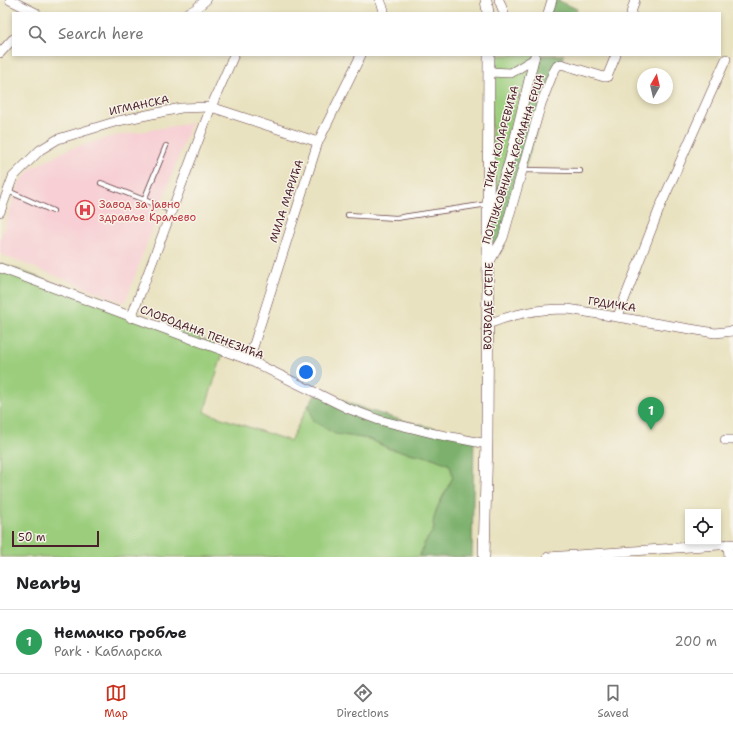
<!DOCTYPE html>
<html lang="en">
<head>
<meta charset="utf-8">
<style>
	body { margin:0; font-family:"Shantell Sans",sans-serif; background:#f2f2f2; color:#202124 }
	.controls { position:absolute; right:12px; bottom:12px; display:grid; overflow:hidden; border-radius:0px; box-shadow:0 2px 6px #0003 }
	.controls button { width:36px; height:36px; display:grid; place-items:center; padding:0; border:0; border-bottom:1px solid #e0e0e0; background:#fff; color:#202124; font:20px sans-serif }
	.compass { position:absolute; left:637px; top:68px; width:36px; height:36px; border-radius:50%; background:#fff; box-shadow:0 2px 6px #0003; rotate:8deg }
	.scale { position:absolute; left:12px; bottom:10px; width:87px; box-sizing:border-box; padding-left:4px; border:2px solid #4a1f2b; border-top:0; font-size:11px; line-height:14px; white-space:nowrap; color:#4a1f2b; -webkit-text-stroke:3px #f7f3e8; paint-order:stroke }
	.you { position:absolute; left:306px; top:372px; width:14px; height:14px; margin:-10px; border:3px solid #fff; border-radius:50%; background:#1a73e8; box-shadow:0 0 0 6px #1a73e833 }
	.badge { display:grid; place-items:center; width:26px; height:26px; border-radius:50%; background:#c8321e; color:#fff; font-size:13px; font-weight:700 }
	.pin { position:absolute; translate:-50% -33px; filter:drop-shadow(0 1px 2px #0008) }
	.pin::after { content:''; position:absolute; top:21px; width:14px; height:12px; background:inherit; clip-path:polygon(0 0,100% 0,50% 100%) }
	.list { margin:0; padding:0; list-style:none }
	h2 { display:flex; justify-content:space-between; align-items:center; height:52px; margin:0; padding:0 16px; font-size:17px }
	h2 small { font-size:13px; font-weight:400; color:#757577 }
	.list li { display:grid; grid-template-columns:26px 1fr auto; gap:12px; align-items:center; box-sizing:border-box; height:64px; padding:0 16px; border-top:1px solid #e0e0e0 }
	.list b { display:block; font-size:15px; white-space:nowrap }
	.list p { margin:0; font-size:13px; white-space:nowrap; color:#757577 }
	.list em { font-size:13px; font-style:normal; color:#757577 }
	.icon { flex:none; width:22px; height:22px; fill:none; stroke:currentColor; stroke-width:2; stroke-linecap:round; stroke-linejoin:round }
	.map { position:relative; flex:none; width:733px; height:557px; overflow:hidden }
	.search { position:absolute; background:#fff; box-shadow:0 2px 6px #0003; left:12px; right:12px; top:12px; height:44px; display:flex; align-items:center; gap:10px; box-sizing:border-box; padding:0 14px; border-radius:0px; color:#757577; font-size:15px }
	.sheet { height:116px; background:#fff }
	nav { display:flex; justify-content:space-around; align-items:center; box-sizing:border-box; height:56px; border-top:1px solid #e0e0e0; background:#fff; font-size:11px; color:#757577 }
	nav a { display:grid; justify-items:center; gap:2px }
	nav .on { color:#c8321e }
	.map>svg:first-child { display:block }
	.built { fill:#f7cfd4 }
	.green { fill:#9bcd7d; stroke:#727654 }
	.forest { fill:#7cb06c; stroke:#63684c }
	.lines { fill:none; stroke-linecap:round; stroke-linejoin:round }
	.service-casing { stroke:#623c41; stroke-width:6 }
	.minor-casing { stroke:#623c41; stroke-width:10 }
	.tertiary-casing { stroke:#623c41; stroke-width:12 }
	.service { stroke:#fff; stroke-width:4.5 }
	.minor { stroke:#fff; stroke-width:9 }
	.tertiary { stroke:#fff; stroke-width:11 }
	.labels { text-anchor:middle; stroke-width:3; stroke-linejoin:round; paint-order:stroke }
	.street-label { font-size:11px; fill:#4a1f2b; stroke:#f7f3e8 }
	.health-label { font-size:11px; fill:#be3a42; stroke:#f7f3e8; text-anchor:start }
</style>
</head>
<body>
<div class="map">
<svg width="733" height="557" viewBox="0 0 733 557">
	<rect width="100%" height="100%" fill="#f7f3e8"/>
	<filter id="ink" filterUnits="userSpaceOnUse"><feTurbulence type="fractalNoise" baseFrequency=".025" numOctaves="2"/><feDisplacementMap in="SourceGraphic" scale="8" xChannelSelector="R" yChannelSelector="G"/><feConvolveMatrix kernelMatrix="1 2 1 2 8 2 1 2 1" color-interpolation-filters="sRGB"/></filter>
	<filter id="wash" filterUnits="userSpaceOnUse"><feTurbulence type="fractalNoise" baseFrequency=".012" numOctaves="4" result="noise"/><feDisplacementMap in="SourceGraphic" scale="16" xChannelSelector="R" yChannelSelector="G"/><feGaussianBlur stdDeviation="0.9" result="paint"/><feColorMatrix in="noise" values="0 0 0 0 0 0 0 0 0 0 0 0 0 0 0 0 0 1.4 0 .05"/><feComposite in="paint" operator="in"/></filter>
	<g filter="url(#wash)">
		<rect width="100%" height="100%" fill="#e9e2c0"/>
		<polygon class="built" points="191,123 125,303 0,254 0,239 20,182 32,168 69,149 110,137"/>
		<g class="green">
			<polygon points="489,55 535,55 494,209"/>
			<path d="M0,263L225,347L204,412L290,441L309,404L313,421L335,433L369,439L390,449L433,458L450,465L453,477C446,493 431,511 434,529L425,542L419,557H0Z"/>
		</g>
		<g class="forest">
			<polygon points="552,0 557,0 577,9 576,13 548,13"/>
			<polygon points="535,55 564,55 561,64 557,66 503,238 489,263 489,220"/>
			<path d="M318,390C369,413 419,427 474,435L472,557H419L425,542L434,529L433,522L437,508L453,477L450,465L433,458L390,449L369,439L335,434L313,421L309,404Z"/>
		</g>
	</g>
	<g filter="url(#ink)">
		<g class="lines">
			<g class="service-casing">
				<g id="service">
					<polyline points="523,170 580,171"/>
					<polyline points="101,183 172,211"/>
					<polyline points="8,191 53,211"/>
					<polyline points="144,200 166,146"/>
					<polyline points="348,215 396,218 488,204"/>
				</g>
			</g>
			<g class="minor-casing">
				<g id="minor">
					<polyline points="10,0 36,13"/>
					<polyline points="380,0 384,10 383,13"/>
					<polyline points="499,0 504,13"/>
					<polyline points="187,13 194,10 206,0"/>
					<polyline points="548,13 552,0"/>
					<polyline points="631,13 635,0"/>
					<polyline points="0,53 13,39"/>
					<polyline points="490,72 511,73 534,59"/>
					<polyline points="0,212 13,177 40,150 58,139 118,121 181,108 211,107 318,142"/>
					<polyline points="489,220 509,162 535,55"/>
					<polyline points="489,263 503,238 541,104 553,73 557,66 561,64 604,77 607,77 616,55"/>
					<polyline points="0,268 249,360 347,408 379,420 436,434 487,444"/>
					<polyline points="618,316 660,207 726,59"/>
					<polyline points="131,318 211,107 234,55"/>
					<path d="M488,324C517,313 537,309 568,309L715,333L733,331"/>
					<polyline points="249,360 318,142 361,55"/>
					<polyline points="725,440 733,440"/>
					<polyline points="728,544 729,557"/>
					<polyline points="548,557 733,544"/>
				</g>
			</g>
			<g class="tertiary-casing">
				<g id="tertiary">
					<polyline points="486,0 488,13"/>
					<polyline points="484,557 487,439 489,55"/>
				</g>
			</g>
			<use href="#service" class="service"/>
			<use href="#minor" class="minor"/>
			<use href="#tertiary" class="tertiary"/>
		</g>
	</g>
	<defs>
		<g id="hospital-ring" transform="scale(1)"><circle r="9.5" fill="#f7f3e8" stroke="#e0444e" stroke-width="1.5"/><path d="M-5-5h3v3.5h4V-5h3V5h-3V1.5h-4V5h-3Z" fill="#e0444e"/></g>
	</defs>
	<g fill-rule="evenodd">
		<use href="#hospital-ring" x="85" y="210"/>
	</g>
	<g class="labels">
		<g class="street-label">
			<text transform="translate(139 105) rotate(-12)" y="4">ИГМАНСКА</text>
			<text transform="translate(501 137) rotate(-75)" y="4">ТИКА КОЛАРЕВИЋА</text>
			<text transform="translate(513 159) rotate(-72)" y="4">ПОТПУКОВНИКА КРСМАНА ЕРЦА</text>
			<text transform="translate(286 201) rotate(-72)" y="4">МИЛА МАРИЋА</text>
			<text transform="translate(612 304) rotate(9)" y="4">ГРДИЧКА</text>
			<text transform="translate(488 306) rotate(-89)" y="4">ВОЈВОДЕ СТЕПЕ</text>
			<text transform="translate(202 332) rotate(21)" y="4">СЛОБОДАНА ПЕНЕЗИЋА</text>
		</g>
		<g class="health-label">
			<text x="99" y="208">Завод за јавно<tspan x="99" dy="13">здравље Краљево</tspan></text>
		</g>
	</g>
</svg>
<div class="controls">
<button><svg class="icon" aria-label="locate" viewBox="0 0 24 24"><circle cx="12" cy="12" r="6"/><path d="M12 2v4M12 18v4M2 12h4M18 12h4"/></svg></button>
</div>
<svg class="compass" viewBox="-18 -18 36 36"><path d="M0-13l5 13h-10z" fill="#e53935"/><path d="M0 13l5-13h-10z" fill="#757577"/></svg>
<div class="scale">50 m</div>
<div class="you"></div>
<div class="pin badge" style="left:651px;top:430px;background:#2e9e5b">1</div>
<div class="search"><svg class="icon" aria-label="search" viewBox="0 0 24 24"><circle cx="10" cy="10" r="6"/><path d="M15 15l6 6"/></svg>Search here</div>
</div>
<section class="sheet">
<h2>Nearby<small></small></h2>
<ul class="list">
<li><span class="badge" style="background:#2e9e5b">1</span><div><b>Немачко гробље</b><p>Park · Кабларска</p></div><em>200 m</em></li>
</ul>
</section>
<nav>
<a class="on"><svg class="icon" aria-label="map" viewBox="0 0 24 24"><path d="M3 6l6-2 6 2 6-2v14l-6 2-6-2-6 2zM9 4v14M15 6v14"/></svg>Map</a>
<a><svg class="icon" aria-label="directions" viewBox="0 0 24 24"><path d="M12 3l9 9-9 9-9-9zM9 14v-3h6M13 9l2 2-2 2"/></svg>Directions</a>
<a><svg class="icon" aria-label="saved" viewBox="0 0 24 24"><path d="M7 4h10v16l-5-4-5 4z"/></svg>Saved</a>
</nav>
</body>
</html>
